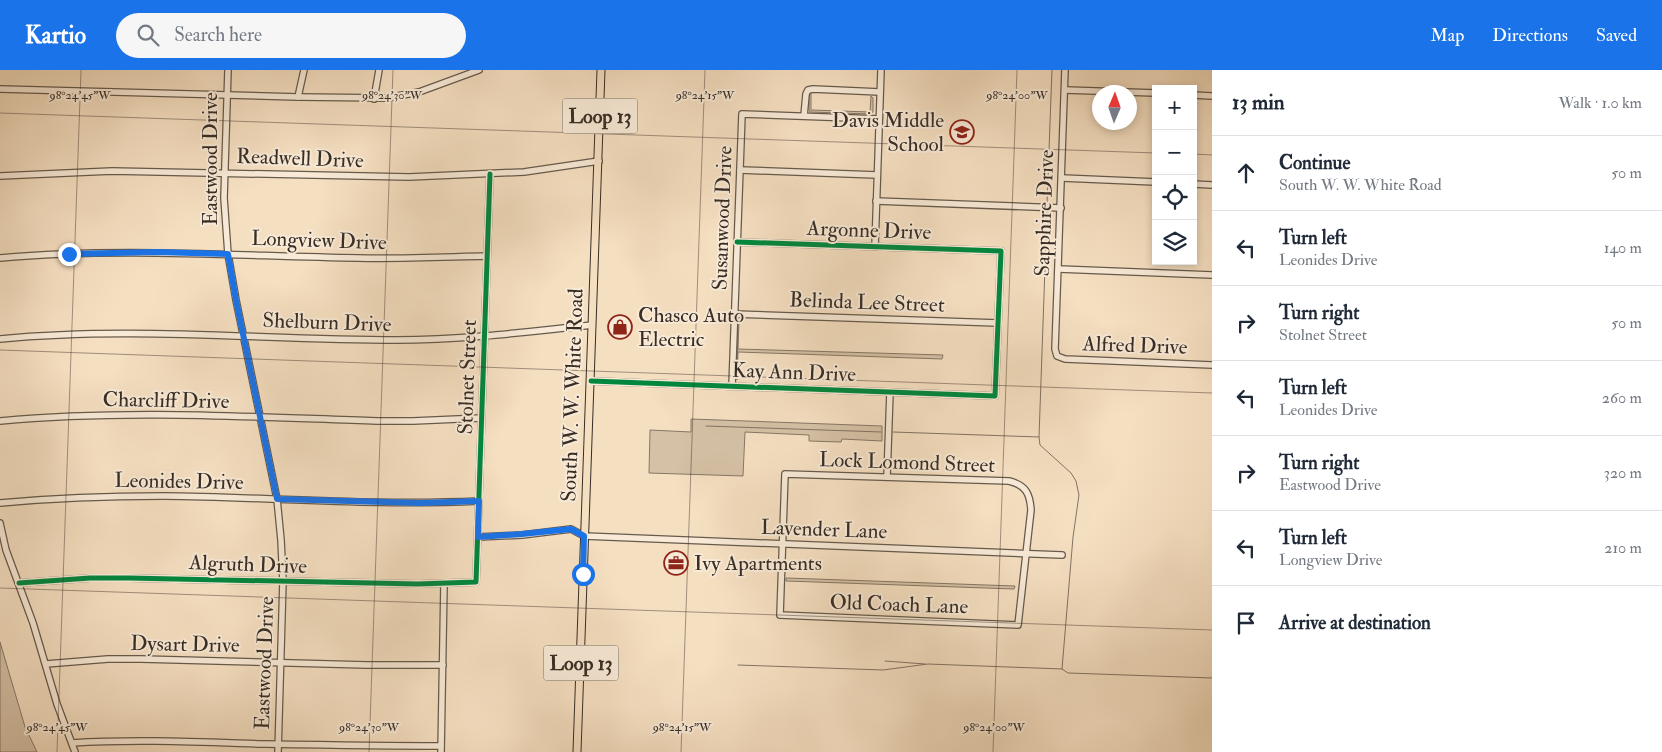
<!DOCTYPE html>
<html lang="en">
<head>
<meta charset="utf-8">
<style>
	body { margin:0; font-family:"IM FELL Double Pica",serif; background:#f6f6f7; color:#1f2937 }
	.controls { position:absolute; right:15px; top:15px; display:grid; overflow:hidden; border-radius:0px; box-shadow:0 2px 8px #0003 }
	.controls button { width:45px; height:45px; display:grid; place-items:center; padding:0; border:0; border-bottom:1px solid #e0e1e3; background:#fff; color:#1f2937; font:25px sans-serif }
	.compass { position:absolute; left:1092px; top:15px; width:45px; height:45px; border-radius:50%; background:#fff; box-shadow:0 2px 8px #0003; rotate:2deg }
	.stop { position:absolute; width:15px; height:15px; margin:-11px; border:4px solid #1a73e8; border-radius:50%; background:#fff }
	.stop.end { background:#1a73e8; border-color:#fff; box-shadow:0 1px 5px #0008 }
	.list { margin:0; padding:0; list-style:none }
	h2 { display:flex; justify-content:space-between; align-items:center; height:65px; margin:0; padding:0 20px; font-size:21px }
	h2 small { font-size:16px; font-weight:400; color:#747a83 }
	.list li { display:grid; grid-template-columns:32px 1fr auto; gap:15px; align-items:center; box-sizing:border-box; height:75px; padding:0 20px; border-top:1px solid #e0e1e3 }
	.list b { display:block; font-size:19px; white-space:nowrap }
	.list p { margin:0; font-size:16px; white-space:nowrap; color:#747a83 }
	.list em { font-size:16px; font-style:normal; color:#747a83 }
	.icon { flex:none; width:28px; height:28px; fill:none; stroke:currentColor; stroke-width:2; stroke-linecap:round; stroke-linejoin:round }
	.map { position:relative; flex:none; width:1212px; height:682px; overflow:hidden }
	header { display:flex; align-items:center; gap:30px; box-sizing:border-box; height:70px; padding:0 25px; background:#1a73e8; color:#fff }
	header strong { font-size:24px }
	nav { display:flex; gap:28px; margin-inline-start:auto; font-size:18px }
	.search { width:350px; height:45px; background:#f6f6f7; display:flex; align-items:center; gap:12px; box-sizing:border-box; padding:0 18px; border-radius:28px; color:#747a83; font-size:19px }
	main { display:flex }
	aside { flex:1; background:#fff }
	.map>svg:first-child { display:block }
	.green { fill:#d5c1a6; stroke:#867766 }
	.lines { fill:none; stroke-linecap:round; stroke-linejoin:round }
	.stream { stroke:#827363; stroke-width:1 }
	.minor-casing { stroke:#665a4c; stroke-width:8 }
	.major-casing { stroke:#372d25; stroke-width:9 }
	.minor { stroke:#f8ead7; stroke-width:5.5 }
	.major { stroke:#f5dfc1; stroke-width:7 }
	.cycleway-casing { stroke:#f8ead7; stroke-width:8 }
	.cycleway { stroke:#00873e; stroke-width:5 }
	.route { stroke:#1a73e8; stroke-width:6 }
	.ticks { fill:none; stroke:#372d25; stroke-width:1; stroke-opacity:0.45 }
	.labels { text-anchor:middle; stroke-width:4; stroke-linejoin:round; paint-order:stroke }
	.shield { fill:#f8ead7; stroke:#71665a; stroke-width:1 }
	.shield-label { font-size:20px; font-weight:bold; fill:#372d25 }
	.poi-label { font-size:21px; fill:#372d25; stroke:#f8ead7; text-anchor:start }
	.street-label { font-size:21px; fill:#372d25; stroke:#f8ead7 }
	.ticks-label { font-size:12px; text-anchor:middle; fill:#372d25; stroke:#f8ead7; stroke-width:4; stroke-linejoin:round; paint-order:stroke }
</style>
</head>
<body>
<header>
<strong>Kartio</strong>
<div class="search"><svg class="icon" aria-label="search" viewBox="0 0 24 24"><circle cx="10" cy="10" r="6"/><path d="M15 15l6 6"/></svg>Search here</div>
<nav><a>Map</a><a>Directions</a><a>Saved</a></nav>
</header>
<main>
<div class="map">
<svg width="1212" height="682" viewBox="0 0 1212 682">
	<rect width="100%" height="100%" fill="#f5dfc1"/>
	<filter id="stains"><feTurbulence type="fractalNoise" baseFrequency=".004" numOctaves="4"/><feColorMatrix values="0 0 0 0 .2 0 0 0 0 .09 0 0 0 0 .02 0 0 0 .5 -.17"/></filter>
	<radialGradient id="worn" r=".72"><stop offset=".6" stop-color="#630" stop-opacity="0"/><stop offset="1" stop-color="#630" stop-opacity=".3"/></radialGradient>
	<g class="green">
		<polygon points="811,23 811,40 870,42 871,26 873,28 873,42 870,44 810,42 809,40 809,25"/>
		<polygon points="739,250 738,279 943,285 942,289 738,282 737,310 738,252"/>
		<polygon points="691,349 882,356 882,371 842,369 841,372 809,371 809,365 745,362 743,406 649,403 650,360 691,362"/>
		<polygon points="786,508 1015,516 1014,519 786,511"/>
		<polygon points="0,572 25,657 37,682 0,682"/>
	</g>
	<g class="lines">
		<g class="stream">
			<polyline points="1047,134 1052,0"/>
			<polyline points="1047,141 1039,367 1040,375 1071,403 1076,411 1079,425 1073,467 1062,599 1068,603 1212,608"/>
			<polyline points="706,356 881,362"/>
			<polyline points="893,362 1039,367"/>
			<polyline points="885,591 925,594"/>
			<polyline points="738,595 883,600 928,594 1062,599"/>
		</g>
		<g class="minor-casing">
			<g id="minor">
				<polyline points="228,0 224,128 228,184 236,230 277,429 281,470 283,511 278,682"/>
				<polyline points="1065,0 1055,279 1057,286 1065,289 1212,295"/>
				<polyline points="0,19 298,27 387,28 419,22 479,0"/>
				<polyline points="1065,20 1156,23"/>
				<polyline points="1193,25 1212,26"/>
				<polyline points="298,27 304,0"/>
				<polyline points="374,29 379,0"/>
				<polyline points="804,46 806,24 808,20 813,19 880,22"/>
				<polyline points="740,100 877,105"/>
				<polyline points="0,106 112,101 409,107 524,102 599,91"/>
				<polyline points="1062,108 1156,112"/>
				<polyline points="1193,114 1212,115"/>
				<polyline points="876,131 1061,138"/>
				<polyline points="875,177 881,0"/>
				<path d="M0,188C119,177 238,186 358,188C401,189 444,187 487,186"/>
				<polyline points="1059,199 1212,205"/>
				<polyline points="734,244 998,253"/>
				<path d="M0,269C132,256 264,270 396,270C462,270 527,262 592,255"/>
				<polyline points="591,311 995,326 1001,181 737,172"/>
				<polyline points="732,316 742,44 879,49"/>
				<path d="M0,351C125,339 252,347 377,351H413L481,348"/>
				<path d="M785,404L1009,411C1026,415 1030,424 1031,440L1018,555L780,545Z"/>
				<polyline points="887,407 890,322"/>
				<path d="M0,433C54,428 109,426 163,426C268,427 373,436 479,431"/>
				<polyline points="0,453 6,480 33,553 57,634 75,682"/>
				<polyline points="478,467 522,465 571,459 584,466 1062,485"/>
				<polyline points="19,513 90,508 129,508 418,514 476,512 490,104"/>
				<polyline points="46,594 108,589 141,589 367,595 443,595"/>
				<path d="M72,673C135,669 199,672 262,674C322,675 381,676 441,676"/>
				<polyline points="441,682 444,514"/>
			</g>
		</g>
		<g class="major-casing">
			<polyline id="major" points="577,682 601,0"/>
		</g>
		<use href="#minor" class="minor"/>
		<use href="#major" class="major"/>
		<g class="cycleway-casing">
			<g id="cycleway">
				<polyline points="591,311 995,326 1001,181 737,172"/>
				<polyline points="19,513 90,508 129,508 418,514 476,512 490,104"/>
			</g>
		</g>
		<use href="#cycleway" class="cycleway"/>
	</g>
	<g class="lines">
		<polyline class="route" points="69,184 156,182 228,184 236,230 277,429 420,433 479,431 478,467 522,464 571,459 584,466 583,504"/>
	</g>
	<path class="ticks" d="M0,43L1156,83M1193,84L1212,85M0,280L1212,323M0,518L1212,560M57,682L81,0M369,682L393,0M681,682L705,0M993,682L1017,0"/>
	<defs>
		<g id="school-ring" transform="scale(1.25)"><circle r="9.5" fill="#f8ead7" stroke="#8f2418" stroke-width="1.5"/><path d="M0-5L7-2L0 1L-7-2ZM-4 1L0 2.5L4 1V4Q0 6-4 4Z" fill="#8f2418"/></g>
		<g id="shop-ring" transform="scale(1.25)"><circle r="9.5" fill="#f8ead7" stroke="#8f2418" stroke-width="1.5"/><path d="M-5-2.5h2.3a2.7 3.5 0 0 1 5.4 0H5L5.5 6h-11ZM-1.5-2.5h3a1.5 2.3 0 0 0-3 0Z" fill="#8f2418"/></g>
		<g id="office-ring" transform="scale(1.25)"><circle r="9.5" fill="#f8ead7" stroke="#8f2418" stroke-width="1.5"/><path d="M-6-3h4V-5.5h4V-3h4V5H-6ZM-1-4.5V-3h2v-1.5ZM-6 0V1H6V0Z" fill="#8f2418"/></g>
	</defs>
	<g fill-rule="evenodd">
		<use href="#school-ring" x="962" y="62"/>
		<use href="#shop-ring" x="620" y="257"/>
		<use href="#office-ring" x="676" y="493"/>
	</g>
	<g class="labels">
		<g class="shield">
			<rect x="562.5" y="28.5" width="75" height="35" rx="4"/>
			<rect x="543.5" y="575.5" width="75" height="35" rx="4"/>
		</g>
		<g class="shield-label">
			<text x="600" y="53">Loop 13</text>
			<text x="581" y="600">Loop 13</text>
		</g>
		<g class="poi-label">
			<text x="944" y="57" text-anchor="end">Davis Middle<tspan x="944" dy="24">School</tspan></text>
			<text x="638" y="252">Chasco Auto<tspan x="638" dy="24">Electric</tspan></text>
			<text x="694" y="500">Ivy Apartments</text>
		</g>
		<g class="street-label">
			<text transform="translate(300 88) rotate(2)" y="7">Readwell Drive</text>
			<text transform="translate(210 89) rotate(-90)" y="7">Eastwood Drive</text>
			<text transform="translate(1044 143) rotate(-88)" y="7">Sapphire Drive</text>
			<text transform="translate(722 148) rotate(-88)" y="7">Susanwood Drive</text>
			<text transform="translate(869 160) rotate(2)" y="7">Argonne Drive</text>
			<text transform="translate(319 170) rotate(2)" y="7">Longview Drive</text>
			<text transform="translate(867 232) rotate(2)" y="7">Belinda Lee Street</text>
			<text transform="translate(327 252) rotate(2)" y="7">Shelburn Drive</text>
			<text transform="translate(1135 275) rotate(2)" y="7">Alfred Drive</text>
			<text transform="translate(794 302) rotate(2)" y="7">Kay Ann Drive</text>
			<text transform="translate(467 307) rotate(-88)" y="7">Stolnet Street</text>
			<text transform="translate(572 325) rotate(-88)" y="7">South W. W. White Road</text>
			<text transform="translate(166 330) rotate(1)" y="7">Charcliff Drive</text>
			<text transform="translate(907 392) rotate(2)" y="7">Lock Lomond Street</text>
			<text transform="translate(179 411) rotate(1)" y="7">Leonides Drive</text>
			<text transform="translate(824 459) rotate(2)" y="7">Lavender Lane</text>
			<text transform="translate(248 494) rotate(2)" y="7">Algruth Drive</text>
			<text transform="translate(899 534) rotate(2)" y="7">Old Coach Lane</text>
			<text transform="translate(185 574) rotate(1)" y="7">Dysart Drive</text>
			<text transform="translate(264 593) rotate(-88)" y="7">Eastwood Drive</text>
		</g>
	</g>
	<g class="ticks-label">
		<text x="80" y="29">98°24'45"W</text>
		<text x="392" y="29">98°24'30"W</text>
		<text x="705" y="29">98°24'15"W</text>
		<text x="1017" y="29">98°24'00"W</text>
		<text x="57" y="661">98°24'45"W</text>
		<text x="369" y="661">98°24'30"W</text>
		<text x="682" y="661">98°24'15"W</text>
		<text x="994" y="661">98°24'00"W</text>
	</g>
	<rect width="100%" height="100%" filter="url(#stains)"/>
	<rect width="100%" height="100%" fill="url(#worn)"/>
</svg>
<div class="controls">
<button>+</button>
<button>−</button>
<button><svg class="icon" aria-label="locate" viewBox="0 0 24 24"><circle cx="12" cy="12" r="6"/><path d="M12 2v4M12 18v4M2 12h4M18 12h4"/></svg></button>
<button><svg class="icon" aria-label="layers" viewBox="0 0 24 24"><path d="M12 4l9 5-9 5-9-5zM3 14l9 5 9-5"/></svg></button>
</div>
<svg class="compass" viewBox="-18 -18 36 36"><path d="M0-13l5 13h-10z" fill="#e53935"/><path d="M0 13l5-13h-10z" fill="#747a83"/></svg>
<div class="stop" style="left:583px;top:504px"></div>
<div class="stop end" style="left:69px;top:184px"></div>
</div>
<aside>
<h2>13 min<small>Walk · 1.0 km</small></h2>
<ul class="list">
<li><svg class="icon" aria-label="ahead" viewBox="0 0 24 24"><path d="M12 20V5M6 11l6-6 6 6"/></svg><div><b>Continue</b><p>South W. W. White Road</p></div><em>50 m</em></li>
<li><svg class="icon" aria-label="left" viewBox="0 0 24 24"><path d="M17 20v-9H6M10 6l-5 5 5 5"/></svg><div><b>Turn left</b><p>Leonides Drive</p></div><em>140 m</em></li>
<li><svg class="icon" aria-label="right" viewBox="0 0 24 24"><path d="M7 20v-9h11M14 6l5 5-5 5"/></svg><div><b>Turn right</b><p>Stolnet Street</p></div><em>50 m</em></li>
<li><svg class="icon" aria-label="left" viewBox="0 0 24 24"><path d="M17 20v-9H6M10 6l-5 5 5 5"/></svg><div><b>Turn left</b><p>Leonides Drive</p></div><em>260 m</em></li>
<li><svg class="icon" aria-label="right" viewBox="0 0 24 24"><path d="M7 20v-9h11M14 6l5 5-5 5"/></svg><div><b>Turn right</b><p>Eastwood Drive</p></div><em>320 m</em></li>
<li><svg class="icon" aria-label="left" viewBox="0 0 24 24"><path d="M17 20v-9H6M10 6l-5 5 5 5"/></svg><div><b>Turn left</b><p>Longview Drive</p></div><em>210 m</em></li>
<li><svg class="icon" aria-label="arrive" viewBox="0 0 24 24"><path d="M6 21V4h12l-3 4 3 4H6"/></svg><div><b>Arrive at destination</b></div></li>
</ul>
</aside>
</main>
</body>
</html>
